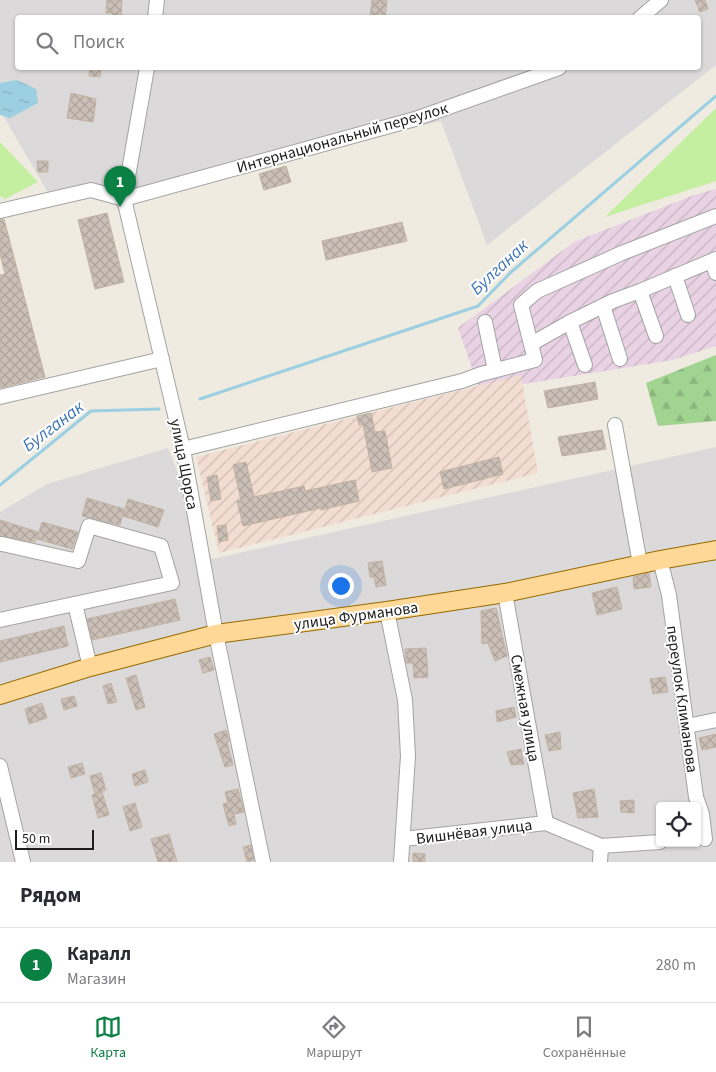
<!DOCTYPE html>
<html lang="ru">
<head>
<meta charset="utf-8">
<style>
	body { margin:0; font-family:"Source Sans 3",sans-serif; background:#f7f7f7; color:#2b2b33 }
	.controls { position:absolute; right:15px; bottom:15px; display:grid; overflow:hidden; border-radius:5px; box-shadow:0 1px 4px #0004 }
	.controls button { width:45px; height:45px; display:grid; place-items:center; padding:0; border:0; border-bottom:1px solid #e1e1e2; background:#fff; color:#2b2b33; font:25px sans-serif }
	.scale { position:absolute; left:15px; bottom:12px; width:79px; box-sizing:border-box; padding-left:5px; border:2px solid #1c1c1c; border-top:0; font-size:14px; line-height:18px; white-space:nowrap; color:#1c1c1c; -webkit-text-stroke:4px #fff; paint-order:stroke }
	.you { position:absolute; left:340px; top:585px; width:18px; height:18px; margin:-12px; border:4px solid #fff; border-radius:50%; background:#1a73e8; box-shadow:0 0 0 8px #1a73e833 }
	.badge { display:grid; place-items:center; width:32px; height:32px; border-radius:50%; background:#0b8043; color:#fff; font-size:16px; font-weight:700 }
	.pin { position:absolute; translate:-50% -41px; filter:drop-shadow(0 1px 2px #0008) }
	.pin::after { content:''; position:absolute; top:26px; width:18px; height:15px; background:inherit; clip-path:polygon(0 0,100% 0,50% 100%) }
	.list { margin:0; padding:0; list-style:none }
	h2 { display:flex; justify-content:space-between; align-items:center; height:65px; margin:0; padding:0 20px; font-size:21px }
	h2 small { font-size:16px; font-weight:400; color:#7c7c81 }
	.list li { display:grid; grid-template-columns:32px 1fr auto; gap:15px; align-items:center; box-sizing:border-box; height:75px; padding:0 20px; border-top:1px solid #e1e1e2 }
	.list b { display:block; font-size:19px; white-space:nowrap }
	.list p { margin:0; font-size:16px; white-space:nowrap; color:#7c7c81 }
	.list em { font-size:16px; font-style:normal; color:#7c7c81 }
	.icon { flex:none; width:28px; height:28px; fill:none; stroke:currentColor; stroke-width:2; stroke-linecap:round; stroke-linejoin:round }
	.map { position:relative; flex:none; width:716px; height:862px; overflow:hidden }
	.search { position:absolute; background:#fff; box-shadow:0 1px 4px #0004; left:15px; right:15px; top:15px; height:55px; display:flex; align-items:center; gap:12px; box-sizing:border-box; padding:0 18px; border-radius:5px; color:#7c7c81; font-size:19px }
	.sheet { height:140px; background:#fff }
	nav { display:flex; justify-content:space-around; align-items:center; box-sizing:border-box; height:70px; border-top:1px solid #e1e1e2; background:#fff; font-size:14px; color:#7c7c81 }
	nav a { display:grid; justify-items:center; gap:2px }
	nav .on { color:#0b8043 }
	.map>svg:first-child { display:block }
	.residential { fill:#dbd9d9; fill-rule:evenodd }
	.industrial { fill:url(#industrial-furrows) }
	.military { fill:url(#military-furrows) }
	.grass { fill:#c4efa1 }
	.forest { fill:url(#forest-firs) }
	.water { fill:url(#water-ripples) }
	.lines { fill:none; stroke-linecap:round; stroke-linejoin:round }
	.stream { stroke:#9ccfe1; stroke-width:3 }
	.building { fill:url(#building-cross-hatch); stroke:#c2b2a2 }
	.minor-casing { stroke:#a3a3a3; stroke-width:16 }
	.major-casing { stroke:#956b00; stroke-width:20 }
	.minor { stroke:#fff; stroke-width:14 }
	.major { stroke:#ffd796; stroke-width:18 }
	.labels { text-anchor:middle; stroke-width:4; stroke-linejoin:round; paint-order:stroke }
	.street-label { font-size:16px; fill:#1c1c1c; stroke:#fff }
	.water-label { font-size:18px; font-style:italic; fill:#4075b5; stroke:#fff }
</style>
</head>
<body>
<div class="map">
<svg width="716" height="862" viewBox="0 0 716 862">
	<defs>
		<pattern id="industrial-furrows" width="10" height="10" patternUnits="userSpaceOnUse" patternTransform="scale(1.25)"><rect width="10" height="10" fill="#e9d2e3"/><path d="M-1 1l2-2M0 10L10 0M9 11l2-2" fill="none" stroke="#c7b4c2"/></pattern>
		<pattern id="military-furrows" width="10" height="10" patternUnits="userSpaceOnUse" patternTransform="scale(1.25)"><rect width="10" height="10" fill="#f3ddd2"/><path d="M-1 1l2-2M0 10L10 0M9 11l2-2" fill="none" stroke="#d0bdb4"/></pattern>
		<pattern id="forest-firs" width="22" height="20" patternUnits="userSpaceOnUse" patternTransform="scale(1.25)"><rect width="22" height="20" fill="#a1d391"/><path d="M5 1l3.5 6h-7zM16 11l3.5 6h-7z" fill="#8ab57c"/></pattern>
		<pattern id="water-ripples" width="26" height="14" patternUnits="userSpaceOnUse" patternTransform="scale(1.25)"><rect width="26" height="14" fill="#9ccfe1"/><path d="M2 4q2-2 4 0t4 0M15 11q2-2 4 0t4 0" fill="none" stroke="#86b1c0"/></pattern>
		<pattern id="building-cross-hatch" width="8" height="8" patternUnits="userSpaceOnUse" patternTransform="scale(1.25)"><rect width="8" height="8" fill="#cbc0b7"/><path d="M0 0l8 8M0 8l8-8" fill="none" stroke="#aea49d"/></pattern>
	</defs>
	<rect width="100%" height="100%" fill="#efebe1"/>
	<g class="residential">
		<path d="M0,0H716V65L487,245L441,121L142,192L51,198L0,110ZM18,18H698V68H18Z"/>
		<path d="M716,447V862H0V512L47,484L168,448L212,559ZM660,806H697V843H660Z"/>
	</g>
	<polygon class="industrial" points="716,189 716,346 673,360 480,391 458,328 574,242 694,195"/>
	<polygon class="military" points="521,375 538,473 219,553 196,457"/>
	<g class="grass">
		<polygon points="716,108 716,181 605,217"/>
		<polygon points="0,142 38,182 5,199 0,196"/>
	</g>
	<polygon class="forest" points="716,355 716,421 658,426 646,383"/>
	<polygon class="water" points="17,80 36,89 38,103 10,118 0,115 0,83"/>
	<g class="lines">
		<g class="stream">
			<polyline points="200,399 478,306 510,273 716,96"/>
			<polyline points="0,485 91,411 159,409"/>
		</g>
	</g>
	<g class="building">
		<polygon points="107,0 122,0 121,18 112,18 113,13 106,13"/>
		<polygon points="372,0 387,0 385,18 370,18"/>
		<polygon points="695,0 705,0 708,9 700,12"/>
		<polygon points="90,68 101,68 100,77 89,76"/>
		<polygon points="71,93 96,99 93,122 67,118"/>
		<polygon points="37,161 48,161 48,172 38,172"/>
		<polygon points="286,166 291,182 264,190 259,174"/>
		<polygon points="107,213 124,282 95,289 78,220"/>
		<polygon points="4,219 45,377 0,388 0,275 5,274 0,254 0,220"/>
		<polygon points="402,222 407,241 326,260 322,241"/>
		<polygon points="595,382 598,399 548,408 544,391"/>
		<polygon points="371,413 375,432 385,431 392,468 372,472 363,424 359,425 357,416"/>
		<polygon points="602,430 606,449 562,456 558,437"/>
		<polygon points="499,457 503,474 444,489 440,472"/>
		<polygon points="246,462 254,497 304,486 305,491 355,480 359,501 321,510 321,508 243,526 237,501 241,500 233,465"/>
		<polygon points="217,475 221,499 211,501 207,477"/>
		<polygon points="87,498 124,509 120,525 82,516"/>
		<polygon points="128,499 164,510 158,527 123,516"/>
		<polygon points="0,520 38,532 35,542 0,536"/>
		<polygon points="42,522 78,532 72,549 37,539"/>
		<polygon points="226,525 228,540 219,542 217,526"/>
		<polygon points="382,561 386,585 376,587 374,577 370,577 368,563"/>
		<polygon points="649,573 651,587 634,589 633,577"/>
		<polygon points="617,587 622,609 597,615 592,593"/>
		<polygon points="175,599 180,620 92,640 87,619"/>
		<polygon points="496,608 507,656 495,661 488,643 482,644 481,611"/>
		<polygon points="64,626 68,646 0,662 0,641"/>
		<polygon points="426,648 428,677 414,678 413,663 406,663 405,649"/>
		<polygon points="210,657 214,670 203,673 199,660"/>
		<polygon points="136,675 145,707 136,710 126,678"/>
		<polygon points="665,677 668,692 653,694 650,679"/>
		<polygon points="111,683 117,702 108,704 103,686"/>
		<polygon points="74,696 77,706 64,710 61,699"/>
		<polygon points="42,703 47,718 29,724 25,709"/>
		<polygon points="514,707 516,717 497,722 496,711"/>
		<polygon points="226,730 229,741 227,742 233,765 225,767 214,734"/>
		<polygon points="560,732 561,749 549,751 545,735"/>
		<polygon points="716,734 716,747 702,750 699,738"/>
		<polygon points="521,749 524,764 511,765 507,752"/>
		<polygon points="82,763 85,774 71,778 68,767"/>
		<polygon points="145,770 148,782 135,786 132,774"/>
		<polygon points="101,773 106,790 95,794 90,776"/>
		<polygon points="238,789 244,812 234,814 236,824 229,826 223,804 228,803 225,792"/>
		<polygon points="594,789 598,817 578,818 573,793"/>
		<polygon points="102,792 109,815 98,818 92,795"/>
		<polygon points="634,800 634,813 621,812 620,801"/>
		<polygon points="135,803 142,827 130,831 123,807"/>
		<polygon points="169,834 177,862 158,862 151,839"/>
		<polygon points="251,845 254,860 247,862 243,847"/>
		<polygon points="413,853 425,854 425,862 413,862"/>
	</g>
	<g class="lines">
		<g class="minor-casing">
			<g id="minor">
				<polyline points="155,18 157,0"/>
				<polyline points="640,18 661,0"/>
				<polyline points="147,68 124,199 183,449 216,634 263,862"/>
				<polyline points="0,211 91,190 124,199 415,119 559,68"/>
				<polyline points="712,261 716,273"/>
				<polyline points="675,276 688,315"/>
				<polyline points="640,291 656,336"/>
				<polyline points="603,306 620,359"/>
				<polyline points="485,322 495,370"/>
				<polyline points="570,322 585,365"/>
				<polyline points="531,344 570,322 613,301 640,291 716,259"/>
				<polyline points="0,397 162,359"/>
				<polyline points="615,425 640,564"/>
				<polyline points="183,449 462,381 481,374 535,360 521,305 537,291 622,253 716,216"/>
				<polyline points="660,560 669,595 696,797 702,814 705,839"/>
				<polyline points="505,593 546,823"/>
				<polyline points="75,604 90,667"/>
				<polyline points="387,611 405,700 408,756 401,862"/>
				<polyline points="0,620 172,583 161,546 89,526 78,561 2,544"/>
				<polyline points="687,726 716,720"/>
				<polyline points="0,766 23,862"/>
				<polyline points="403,839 546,823 601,846 660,842"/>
				<polyline points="600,862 601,846"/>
			</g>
		</g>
		<g class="major-casing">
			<polyline id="major" points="0,695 90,667 216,634 387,611 505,593 660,560 716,550"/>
		</g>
		<use href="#minor" class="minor"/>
		<use href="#major" class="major"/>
	</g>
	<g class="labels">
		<g class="street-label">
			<text transform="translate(342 137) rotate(-16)" y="6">Интернациональный переулок</text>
			<text transform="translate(185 464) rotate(79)" y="6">улица Щорса</text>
			<text transform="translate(356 615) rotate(-8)" y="6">улица Фурманова</text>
			<text transform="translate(683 699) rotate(82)" y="6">переулок Климанова</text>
			<text transform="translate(526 708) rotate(80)" y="6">Смежная улица</text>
			<text transform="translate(474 831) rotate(-7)" y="6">Вишнёвая улица</text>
		</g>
		<g class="water-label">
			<text transform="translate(499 267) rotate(-43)" y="6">Булганак</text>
			<text transform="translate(53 426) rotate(-37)" y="6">Булганак</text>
		</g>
	</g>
</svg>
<div class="controls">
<button><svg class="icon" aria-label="locate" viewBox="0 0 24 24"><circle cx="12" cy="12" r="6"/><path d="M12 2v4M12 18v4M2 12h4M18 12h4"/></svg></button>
</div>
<div class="scale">50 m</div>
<div class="you"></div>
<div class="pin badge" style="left:120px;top:207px">1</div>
<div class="search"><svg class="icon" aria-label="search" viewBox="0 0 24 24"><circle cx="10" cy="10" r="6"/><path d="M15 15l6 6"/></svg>Поиск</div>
</div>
<section class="sheet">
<h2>Рядом<small></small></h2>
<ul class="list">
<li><span class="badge">1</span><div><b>Каралл</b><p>Магазин</p></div><em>280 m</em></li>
</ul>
</section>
<nav>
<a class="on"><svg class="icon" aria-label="map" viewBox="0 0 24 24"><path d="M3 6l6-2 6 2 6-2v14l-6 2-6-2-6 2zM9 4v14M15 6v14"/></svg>Карта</a>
<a><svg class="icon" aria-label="directions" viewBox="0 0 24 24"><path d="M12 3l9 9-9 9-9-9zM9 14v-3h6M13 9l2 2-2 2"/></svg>Маршрут</a>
<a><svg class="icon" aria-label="saved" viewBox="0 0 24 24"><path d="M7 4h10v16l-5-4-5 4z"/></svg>Сохранённые</a>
</nav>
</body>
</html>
